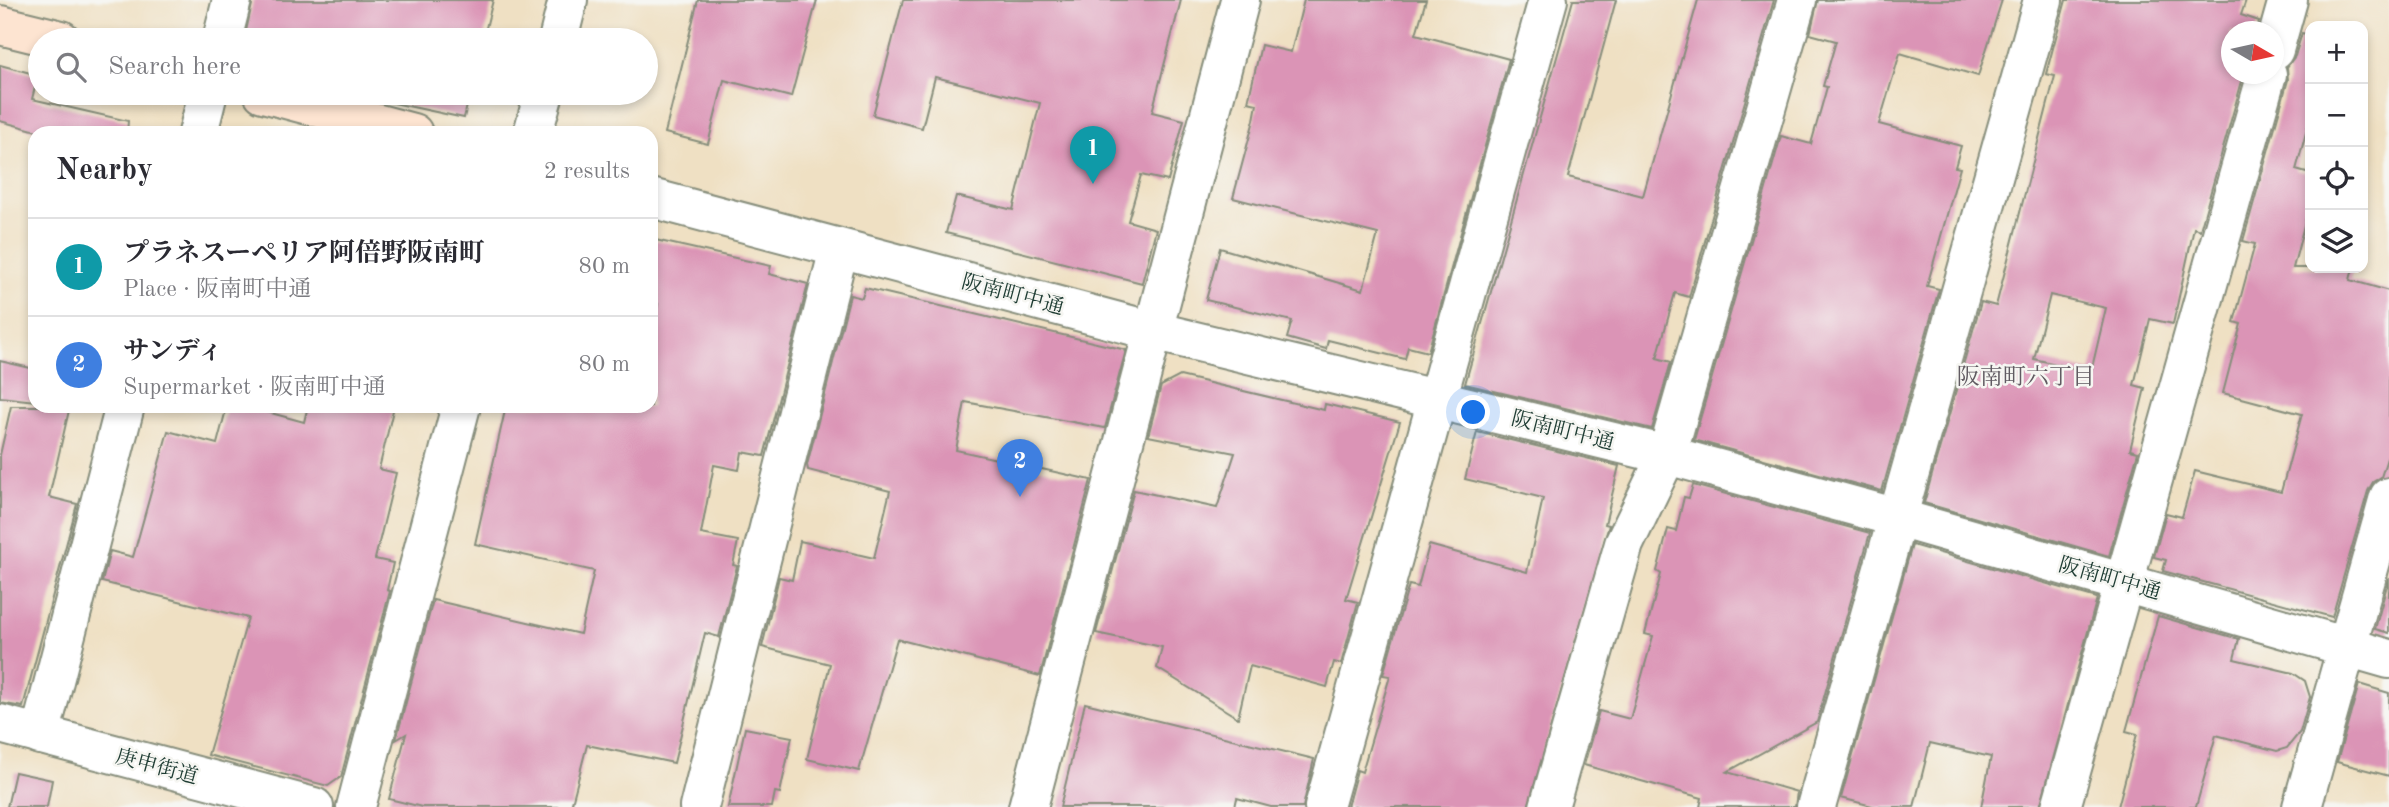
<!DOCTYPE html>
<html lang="en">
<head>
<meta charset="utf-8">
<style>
	body { margin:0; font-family:"Old Standard TT","Noto Serif JP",serif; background:#f2f2f3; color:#2b2b33 }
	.controls { position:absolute; right:21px; top:21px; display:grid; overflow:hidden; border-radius:14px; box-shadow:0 4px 10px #0003 }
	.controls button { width:63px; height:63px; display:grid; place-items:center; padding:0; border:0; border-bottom:2px solid #e1e1e2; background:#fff; color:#2b2b33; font:35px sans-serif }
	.compass { position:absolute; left:2221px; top:21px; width:63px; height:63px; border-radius:50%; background:#fff; box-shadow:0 4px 10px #0003; rotate:99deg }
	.you { position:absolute; left:1474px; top:413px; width:24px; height:24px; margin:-18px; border:5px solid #fff; border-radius:50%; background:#1a73e8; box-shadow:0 0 0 10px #1a73e833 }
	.badge { display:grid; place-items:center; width:46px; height:46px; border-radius:50%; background:#b5179e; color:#fff; font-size:23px; font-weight:700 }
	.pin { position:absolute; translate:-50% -58px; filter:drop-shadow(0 2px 4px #0008) }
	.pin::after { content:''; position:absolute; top:37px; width:24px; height:21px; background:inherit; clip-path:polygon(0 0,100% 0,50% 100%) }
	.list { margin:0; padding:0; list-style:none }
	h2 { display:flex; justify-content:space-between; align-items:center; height:91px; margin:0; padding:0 28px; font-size:30px }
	h2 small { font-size:23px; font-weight:400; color:#7c7c81 }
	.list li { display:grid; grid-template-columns:46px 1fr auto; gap:21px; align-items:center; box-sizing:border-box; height:98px; padding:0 28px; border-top:2px solid #e1e1e2 }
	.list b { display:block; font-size:26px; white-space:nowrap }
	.list p { margin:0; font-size:23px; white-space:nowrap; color:#7c7c81 }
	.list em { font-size:23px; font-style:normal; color:#7c7c81 }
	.icon { flex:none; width:38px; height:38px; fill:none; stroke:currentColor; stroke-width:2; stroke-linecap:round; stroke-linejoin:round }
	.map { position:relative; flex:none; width:2389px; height:807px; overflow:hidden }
	.search { position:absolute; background:#fff; box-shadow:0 4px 10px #0003; left:28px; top:28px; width:630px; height:77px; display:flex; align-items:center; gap:18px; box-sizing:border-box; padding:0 24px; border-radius:38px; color:#7c7c81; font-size:26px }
	.panel { position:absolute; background:#fff; box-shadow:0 4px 10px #0003; left:28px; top:126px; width:630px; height:287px; border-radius:21px }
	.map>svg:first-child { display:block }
	.building { fill:#db94b6; fill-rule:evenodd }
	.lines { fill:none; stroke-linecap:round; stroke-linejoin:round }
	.street-casing { stroke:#878e7c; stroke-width:42 }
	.secondary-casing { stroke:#878e7c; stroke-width:42 }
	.street { stroke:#fff; stroke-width:38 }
	.secondary { stroke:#fde4d1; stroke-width:38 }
	.labels { text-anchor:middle; stroke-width:5; stroke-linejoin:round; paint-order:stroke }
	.street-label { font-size:21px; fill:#1f3d34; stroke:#f6f6f2 }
	.neighbourhood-label { font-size:23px; fill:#615b62; stroke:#f6f6f2 }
</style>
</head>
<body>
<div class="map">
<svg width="2389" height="807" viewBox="0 0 2389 807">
	<rect width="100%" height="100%" fill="#f6f6f2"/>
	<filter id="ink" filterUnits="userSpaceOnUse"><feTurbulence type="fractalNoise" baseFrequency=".0143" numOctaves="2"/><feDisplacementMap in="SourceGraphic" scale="14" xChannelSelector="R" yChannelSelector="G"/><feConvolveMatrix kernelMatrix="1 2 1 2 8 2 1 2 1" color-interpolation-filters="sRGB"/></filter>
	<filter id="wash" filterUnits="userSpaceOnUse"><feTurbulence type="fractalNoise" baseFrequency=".00686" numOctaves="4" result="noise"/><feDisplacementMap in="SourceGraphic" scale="28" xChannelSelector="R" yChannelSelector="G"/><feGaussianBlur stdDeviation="1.57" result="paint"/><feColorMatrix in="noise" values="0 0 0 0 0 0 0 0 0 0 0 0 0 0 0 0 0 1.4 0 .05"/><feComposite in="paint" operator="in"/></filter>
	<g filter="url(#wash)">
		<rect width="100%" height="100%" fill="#efe0c3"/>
		<g id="blocks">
			<g class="building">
				<polygon points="253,0 493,0 483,40 244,40"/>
				<polygon points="698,0 817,0 791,97 724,80 708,144 665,133"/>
				<polygon points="903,0 1181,0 1152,112 1184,120 1168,181 1141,175 1128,221 1156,229 1142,283 946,233 956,196 1013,210 1040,103 935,77 922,128 873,115"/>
				<polygon points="1304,0 1426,0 1416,34 1509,59 1428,352 1408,347 1405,359 1328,340 1326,349 1287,338 1292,321 1206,300 1220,248 1363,290 1378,234 1233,198 1254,120 1257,104 1248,102 1261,45 1291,52"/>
				<polygon points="1573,0 1616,0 1568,177 1643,196 1698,0 1774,0 1689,297 1675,293 1657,358 1671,362 1652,429 1465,384"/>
				<polygon points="1818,0 2002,0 1978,76 1900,53 1879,124 1961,146 1955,167 1960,168 1927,286 1939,289 1882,491 1694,440 1781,136 1811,144 1827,87 1823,86 1836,41 1810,34"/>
				<path d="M2066,0H2246L2241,15L2259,21L2256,32H2231V74H2244L2200,230L2194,228L2173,324L2150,319L2134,385L2145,388L2130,450L2138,452L2109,556L1924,503L1981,302L1996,306L2055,76L2046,74ZM2050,295L2106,308L2091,372L2034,359Z"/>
				<polygon points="2302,33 2310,35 2310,118 2296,170 2310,174 2310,202 2293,268 2353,268 2350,280 2389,291 2389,452 2381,477 2373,482 2368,491 2332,617 2163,571 2166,560 2154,557 2166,513 2182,517 2195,471 2281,492 2302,414 2223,393 2241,324 2234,322 2255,244 2243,241 2288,80 2287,67 2295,56"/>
				<polygon points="0,65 38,75 32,99 128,121 127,133 44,133 0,121"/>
				<polygon points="347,93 470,93 464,118"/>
				<polygon points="651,239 771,266 769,274 808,284 764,456 742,452 739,470 714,465 701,534 738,541 733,565 737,566 719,637 705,633 674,763 587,745 571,807 422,807 389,799 406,734 396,740 433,600 580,634 594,571 475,544 506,406 651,406 651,336 658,304 651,302"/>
				<polygon points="865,288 1126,350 1105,428 965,402 956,450 1091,480 1040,676 897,639 859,771 807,759 830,664 762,647 779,577 792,580 800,541 874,558 890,491 808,470 807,465 850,295 862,298"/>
				<polygon points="0,361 35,369 35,401 0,397"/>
				<polygon points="1180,376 1324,410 1325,404 1400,422 1346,599 1358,602 1341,664 1334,662 1327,687 1250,666 1238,718 1157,668 1162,647 1096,633 1134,490 1217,508 1235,453 1148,436 1161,386"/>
				<polygon points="11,406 70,406 49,497 77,504 23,707 0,703 0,455"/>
				<polygon points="227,406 245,406 304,422 308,406 394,406 379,469 396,473 375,559 393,563 387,590 390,591 341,777 328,786 208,755 248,618 102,582 110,551 133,557 168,431 217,444"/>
				<polygon points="1477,432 1619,466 1605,524 1609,525 1528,807 1347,807 1357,770 1362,772 1390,676 1383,675 1401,612 1409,585 1418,587 1429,545 1527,572 1543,498 1465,479"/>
				<polygon points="1693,485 1870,533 1817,722 1727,772 1797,792 1795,807 1700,807 1702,798 1584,765 1599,711 1630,719 1653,636 1645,634 1661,574 1657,571 1668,529 1676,531 1684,497 1689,498"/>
				<polygon points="1912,545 2097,598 2040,807 1981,807 1991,757 1930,743 1914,807 1876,807 1841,798"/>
				<polygon points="2389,578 2389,633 2375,629"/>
				<polygon points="2158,616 2239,639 2234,659 2293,673 2305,681 2310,697 2300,732 2287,748 2277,751 2216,735 2196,807 2118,807 2137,734 2126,731"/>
				<polygon points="2359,684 2389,693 2389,776 2337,762"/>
				<polygon points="1085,703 1314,759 1303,807 1271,807 1237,798 1235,807 1060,807"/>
				<polygon points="745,728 792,737 780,793 775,792 772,807 728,807"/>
				<polygon points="15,772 52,780 47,807 7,807"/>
			</g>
		</g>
	</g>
	<g filter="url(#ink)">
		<use href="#blocks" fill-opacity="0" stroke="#878e7c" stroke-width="2"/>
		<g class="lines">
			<g class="street-casing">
				<g id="street">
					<polyline points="222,40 232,0"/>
					<polyline points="558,40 568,0"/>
					<polyline points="2274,50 2288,0"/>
					<polyline points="198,133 208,93"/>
					<polyline points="533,133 544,93"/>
					<polyline points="651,198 1153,331 1667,455 1898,518 2389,659"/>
					<polyline points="0,724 314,807"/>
					<polyline points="40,735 125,406"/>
					<polyline points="356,807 461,406"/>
					<polyline points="699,807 839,249"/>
					<polyline points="1028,807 1240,0"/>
					<polyline points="1324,807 1548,0"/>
					<polyline points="1549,807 1624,544 1667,455 1797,0"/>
					<polyline points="1816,807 2043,0"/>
					<polyline points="2061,807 2267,74"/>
					<polyline points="2302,807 2389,497"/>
				</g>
			</g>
			<g class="secondary-casing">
				<g id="secondary">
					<polyline points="0,25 61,40"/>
					<polyline points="263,93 413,133"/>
				</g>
			</g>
			<use href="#street" class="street"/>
			<use href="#secondary" class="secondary"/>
		</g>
	</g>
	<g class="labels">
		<g class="street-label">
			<text transform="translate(1013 294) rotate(15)" y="7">阪南町中通</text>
			<text transform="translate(1563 430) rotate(14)" y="7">阪南町中通</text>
			<text transform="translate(2110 578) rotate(16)" y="7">阪南町中通</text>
			<text transform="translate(157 766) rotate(15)" y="7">庚申街道</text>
		</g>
		<g class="neighbourhood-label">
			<text x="2026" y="384">阪南町六丁目</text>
		</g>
	</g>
</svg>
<div class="controls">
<button>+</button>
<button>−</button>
<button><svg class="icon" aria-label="locate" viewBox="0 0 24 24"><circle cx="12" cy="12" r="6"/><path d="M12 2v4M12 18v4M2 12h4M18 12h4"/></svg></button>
<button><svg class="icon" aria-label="layers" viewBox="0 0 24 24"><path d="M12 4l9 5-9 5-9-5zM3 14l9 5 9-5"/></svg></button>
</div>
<svg class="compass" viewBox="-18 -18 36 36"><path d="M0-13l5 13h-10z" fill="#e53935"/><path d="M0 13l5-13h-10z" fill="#7c7c81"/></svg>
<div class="you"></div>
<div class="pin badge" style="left:1093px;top:184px;background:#0f9aa8">1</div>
<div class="pin badge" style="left:1020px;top:497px;background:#3f7fe0">2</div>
<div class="search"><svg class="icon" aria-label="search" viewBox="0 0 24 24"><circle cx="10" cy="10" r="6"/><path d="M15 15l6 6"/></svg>Search here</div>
<section class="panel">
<h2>Nearby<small>2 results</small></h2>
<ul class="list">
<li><span class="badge" style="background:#0f9aa8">1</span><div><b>プラネスーペリア阿倍野阪南町</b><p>Place · 阪南町中通</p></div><em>80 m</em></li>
<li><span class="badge" style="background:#3f7fe0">2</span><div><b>サンディ</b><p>Supermarket · 阪南町中通</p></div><em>80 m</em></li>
</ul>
</section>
</div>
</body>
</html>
